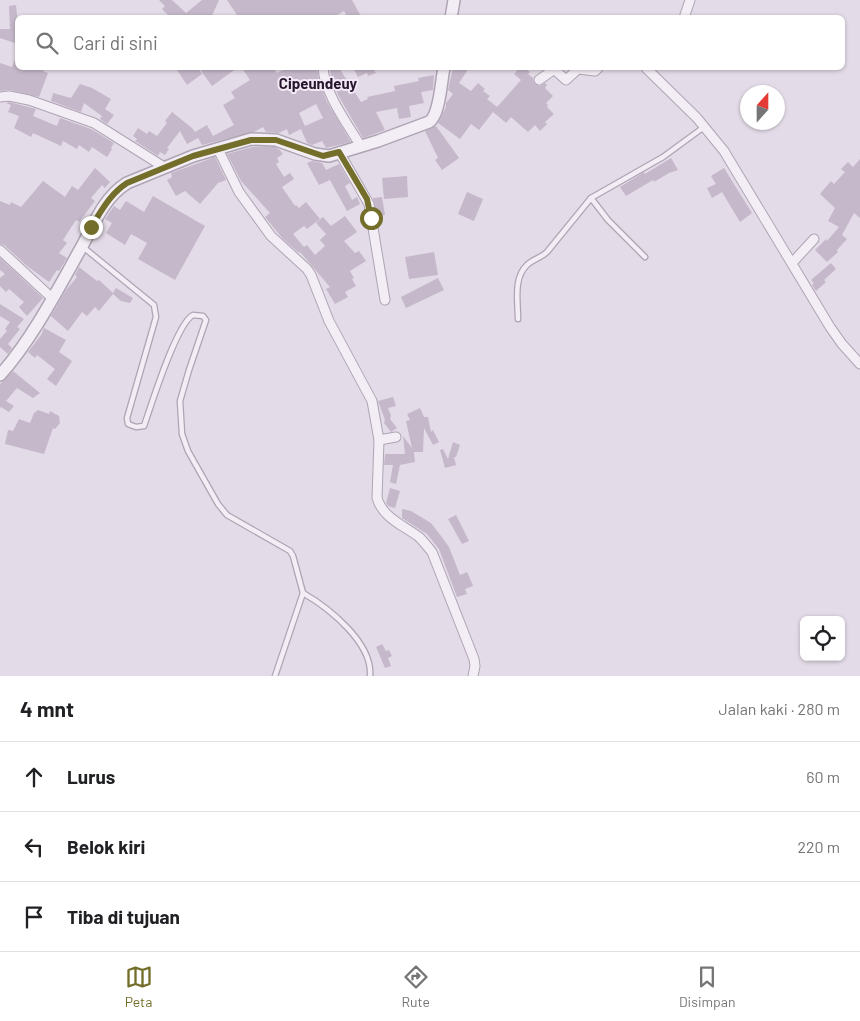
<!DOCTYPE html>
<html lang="id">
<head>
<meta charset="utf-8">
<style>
	body { margin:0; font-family:Barlow,sans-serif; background:#f6f6f6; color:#202124 }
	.controls { position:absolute; right:15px; bottom:15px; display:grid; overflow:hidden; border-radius:8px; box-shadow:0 1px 4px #0004 }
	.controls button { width:45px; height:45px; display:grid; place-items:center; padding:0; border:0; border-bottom:1px solid #e0e0e0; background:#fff; color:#202124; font:25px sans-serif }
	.compass { position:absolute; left:740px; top:85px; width:45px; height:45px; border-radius:50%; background:#fff; box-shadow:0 1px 4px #0004; rotate:21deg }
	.stop { position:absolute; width:15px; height:15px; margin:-11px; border:4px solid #736e2a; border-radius:50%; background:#fff }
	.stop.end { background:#736e2a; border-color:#fff; box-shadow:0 1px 5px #0008 }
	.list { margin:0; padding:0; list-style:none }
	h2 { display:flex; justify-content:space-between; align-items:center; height:65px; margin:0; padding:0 20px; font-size:21px }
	h2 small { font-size:16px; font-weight:400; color:#757577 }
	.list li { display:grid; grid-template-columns:32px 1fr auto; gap:15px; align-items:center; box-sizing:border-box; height:70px; padding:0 20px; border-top:1px solid #e0e0e0 }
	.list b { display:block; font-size:19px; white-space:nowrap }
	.list em { font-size:16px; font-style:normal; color:#757577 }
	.icon { flex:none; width:28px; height:28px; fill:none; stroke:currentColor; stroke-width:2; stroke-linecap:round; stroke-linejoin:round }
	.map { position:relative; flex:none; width:860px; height:676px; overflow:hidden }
	.search { position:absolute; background:#fff; box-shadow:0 1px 4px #0004; left:15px; right:15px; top:15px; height:55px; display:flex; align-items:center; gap:12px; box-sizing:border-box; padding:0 18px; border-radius:8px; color:#757577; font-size:19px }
	.sheet { height:275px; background:#fff }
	nav { display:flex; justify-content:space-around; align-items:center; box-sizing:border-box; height:70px; border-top:1px solid #e0e0e0; background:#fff; font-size:14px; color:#757577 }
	nav a { display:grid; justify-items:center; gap:2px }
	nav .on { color:#736e2a }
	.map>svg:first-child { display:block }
	.building { fill:#c5b8ca; fill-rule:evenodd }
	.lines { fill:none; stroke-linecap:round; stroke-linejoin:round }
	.service-casing { stroke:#afa4b4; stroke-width:7 }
	.minor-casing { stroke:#afa4b4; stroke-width:11 }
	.tertiary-casing { stroke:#afa4b4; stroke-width:14 }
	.service { stroke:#f3eef5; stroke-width:4.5 }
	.minor { stroke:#f3eef5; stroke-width:9 }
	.tertiary { stroke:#f3eef5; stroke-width:11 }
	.route { stroke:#736e2a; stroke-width:6 }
	.labels { text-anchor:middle; stroke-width:4; stroke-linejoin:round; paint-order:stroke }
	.quarter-label { font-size:15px; font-weight:bold; fill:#28162e; stroke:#f1eaf5 }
</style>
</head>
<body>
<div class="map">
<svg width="860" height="676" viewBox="0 0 860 676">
	<rect width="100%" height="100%" fill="#e3dbe7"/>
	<g class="building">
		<polygon points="159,0 172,0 186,13 202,0 219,0 211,18 171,18 162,9 165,6"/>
		<polygon points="227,0 352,0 362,18 348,18 344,11 332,18 239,18"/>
		<polygon points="16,5 18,26 18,44 0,38 0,29 10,29 9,6"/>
		<polygon points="17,53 18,68 44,68 43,71 48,73 39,97 10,90 0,91 0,63 12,67"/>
		<polygon points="181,68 198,68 202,74 187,85 177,70"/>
		<polygon points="206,68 237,68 212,86 201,71"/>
		<path d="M242,68H273L277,73L287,68H317L319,80L326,100L351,142L326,148L322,141L312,145L307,143L301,129L289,135L287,129L279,133L266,132L263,127L254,132L202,145L198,138L187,144L180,131L167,148L169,149L165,155L160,152L158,156L135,141L137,139L133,136L138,128L147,134L149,131L157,136L167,123L165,121L172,112L192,128L195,132L207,125L213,136L232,126L234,125L223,105L235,98L231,92L250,80ZM316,104L323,118L305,126L299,113Z"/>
		<polygon points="332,68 339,68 361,102 368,99 367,97 395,91 394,86 419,81 418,78 434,75 433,90 421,92 424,103 409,106 411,117 399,119 397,108 376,112 385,130 363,138 338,95 331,76 330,69"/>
		<polygon points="353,68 379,68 374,70 376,73 368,76 367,73 358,77"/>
		<polygon points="453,68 469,68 459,83 471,91 478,83 485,89 483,91 490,96 487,99 497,107 521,80 514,74 519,68 524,68 530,72 528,74 533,78 534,83 536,85 540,86 545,83 547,85 545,88 553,96 546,103 548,105 547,107 554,114 545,122 547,124 540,131 535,125 528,132 511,117 506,123 493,112 479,130 471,124 460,139 438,123 446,107 446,103 453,94 448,90"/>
		<polygon points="80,84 92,88 111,99 105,109 114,115 107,124 100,119 102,116 84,103 81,112 51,101 53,93 71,98"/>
		<polygon points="9,102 36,109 33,116 57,126 60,118 91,129 114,143 111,148 112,149 107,157 92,147 89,152 79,145 77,149 63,141 61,146 33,133 31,137 14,128 19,116 8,112 11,105 6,103"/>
		<polygon points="436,126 459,158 442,170 435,160 438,158 425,131"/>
		<polygon points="252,147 275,147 280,150 283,154 277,158 279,162 276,164 284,177 290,173 294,179 282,187 295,206 296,205 299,208 306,202 320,219 307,229 304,226 293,234 304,247 307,245 315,255 325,246 320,240 326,234 316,223 323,217 331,226 345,216 357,232 344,241 355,253 359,251 366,261 350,271 354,278 352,279 356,286 345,292 348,297 335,304 326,289 330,287 300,252 299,253 283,239 265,217 270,213 241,181 227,154"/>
		<polygon points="215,157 226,180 218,183 200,204 185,191 176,196 167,180 172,177 171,173"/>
		<polygon points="671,158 678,170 669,173 654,182 653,180 626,196 620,187 644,172 645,174"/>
		<polygon points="860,159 860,218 854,213 842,235 847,239 837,250 838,252 827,262 815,250 826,239 827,241 839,227 828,221 835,208 820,194 831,181 834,184 845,172 841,169 848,162 853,167"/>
		<polygon points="312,161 322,163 326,170 339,164 350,183 345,186 352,200 357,197 360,204 347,211 330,180 319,185 307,163"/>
		<polygon points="95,168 110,182 105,188 102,185 91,198 95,201 79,222 76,220 63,240 67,243 59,253 67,258 59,271 57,270 49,282 27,266 4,245 0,244 0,201 10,205 11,202 21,207 43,181 65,197 72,186 78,190"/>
		<polygon points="724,168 752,213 740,222 722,192 712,198 707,188 716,184 711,176"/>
		<polygon points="407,176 408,197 384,199 382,178"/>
		<polygon points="467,192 483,199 474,221 458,214"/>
		<polygon points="153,196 205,226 175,280 138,259 147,243 131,234 125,245 106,233 112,223 105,219 114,206 120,210 126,201 144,212"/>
		<polygon points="382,197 385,215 377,216 373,198"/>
		<polygon points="434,252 438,275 409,279 405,257"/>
		<polygon points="0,258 43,298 27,316 19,307 24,302 9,289 6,292 0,286 0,278 5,274 0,270"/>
		<polygon points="831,263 836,269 824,280 826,282 816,291 812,285 814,283 811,280"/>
		<polygon points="79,267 97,281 99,280 113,293 116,288 133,298 130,303 121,301 113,294 99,311 95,307 87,316 82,312 68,331 51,316 66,290 77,277 75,275"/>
		<polygon points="438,278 444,290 406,308 401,297"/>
		<polygon points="0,304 24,319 17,327 20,329 8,344 12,348 8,354 0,347 0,339 7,331 5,329 10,322 0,316"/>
		<polygon points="44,328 66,340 59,352 72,361 56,386 47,379 55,369 37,355 35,358 28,352 41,335"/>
		<polygon points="13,371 40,393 33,398 17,388 6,401 14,406 9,412 1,407 0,408 0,384"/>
		<polygon points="393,397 396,406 388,408 391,416 390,419 397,428 391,432 384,423 385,420 378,401"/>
		<polygon points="420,408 424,417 428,417 431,432 433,430 439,442 433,445 424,428 423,452 414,452 415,462 400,465 396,484 390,482 393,465 384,465 385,454 405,454 403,436 412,448 406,421 410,420 407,414"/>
		<polygon points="38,410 49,414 50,411 59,416 60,423 55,429 53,428 44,454 5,444 8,430 13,431 19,419 30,423 34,413"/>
		<polygon points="453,442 460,445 456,457 454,457 456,465 445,468 440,450 443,449 448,459"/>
		<polygon points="390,488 400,491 395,508 388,506 386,503"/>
		<polygon points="402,509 411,511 431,523 441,536 449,547 460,575 467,572 469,576 473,586 465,589 467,594 457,597 439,549 427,534 402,518"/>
		<polygon points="456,515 469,541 462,544 448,519"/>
		<polygon points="382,644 386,651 389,650 392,656 388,658 391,666 385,668 376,647"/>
	</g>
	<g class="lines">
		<g class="service-casing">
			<g id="service">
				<polyline points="591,198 608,220 645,257"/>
				<path d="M83,247L154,305L156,317L127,418L128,424L136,427L144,426C151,406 176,324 193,315L203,316L206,320L189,370L180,401L182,434L188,451L218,504L227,515L290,551L293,556L303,593L275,676"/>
				<path d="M518,319C518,302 513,278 527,265C533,259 541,258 547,252L591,198L663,157L704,127"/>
				<path d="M303,593C329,608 373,643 370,676"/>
			</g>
		</g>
		<g class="minor-casing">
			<g id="minor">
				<polyline points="684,18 690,0"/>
				<path d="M323,68C325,94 347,123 360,145"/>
				<polyline points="646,68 697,118 724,151 830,327 842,344 860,364"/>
				<polyline points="539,80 553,70 556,71 566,80 578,69 595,71 598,68"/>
				<polyline points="0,97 9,96 29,100 94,123 164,167"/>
				<path d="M218,149L239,192L271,236L307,269L311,275L329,321L372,401L379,440L377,498C383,518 403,525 419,537C424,542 428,547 432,552L474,659L475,666L473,676"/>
				<polyline points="339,152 369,204 385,300"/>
				<polyline points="0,250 52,298"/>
				<polyline points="792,263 814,239"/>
				<polyline points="379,440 396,437"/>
			</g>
		</g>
		<g class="tertiary-casing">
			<g id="tertiary">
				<polyline points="451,18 454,0"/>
				<path d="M0,375C31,341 58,289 81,248C94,225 103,198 127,183L193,156L251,139L276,140L315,154L329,156L378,141L429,122C440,115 441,81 444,68"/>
			</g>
		</g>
		<use href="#service" class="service"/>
		<use href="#minor" class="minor"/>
		<use href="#tertiary" class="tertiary"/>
	</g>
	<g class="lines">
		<path class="route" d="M91,227C102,210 110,194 127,183L193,156L251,140H276L323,156L339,152L367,199L371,218"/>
	</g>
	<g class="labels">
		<g class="quarter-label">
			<text x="318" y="89">Cipeundeuy</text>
		</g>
	</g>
</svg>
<div class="controls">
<button><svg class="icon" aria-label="locate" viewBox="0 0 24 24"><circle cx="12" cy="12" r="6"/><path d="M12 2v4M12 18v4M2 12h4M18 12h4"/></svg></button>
</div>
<svg class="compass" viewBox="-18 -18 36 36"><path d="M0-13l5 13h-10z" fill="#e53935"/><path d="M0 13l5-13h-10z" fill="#757577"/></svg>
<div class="stop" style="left:371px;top:218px"></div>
<div class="stop end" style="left:91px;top:227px"></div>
<div class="search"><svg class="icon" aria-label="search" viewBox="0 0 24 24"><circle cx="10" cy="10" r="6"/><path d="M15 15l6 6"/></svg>Cari di sini</div>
</div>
<section class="sheet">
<h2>4 mnt<small>Jalan kaki · 280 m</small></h2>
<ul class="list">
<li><svg class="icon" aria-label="ahead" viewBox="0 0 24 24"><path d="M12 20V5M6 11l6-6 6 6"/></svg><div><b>Lurus</b></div><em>60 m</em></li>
<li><svg class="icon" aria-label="left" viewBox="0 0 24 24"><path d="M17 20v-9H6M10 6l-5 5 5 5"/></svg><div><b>Belok kiri</b></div><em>220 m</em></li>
<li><svg class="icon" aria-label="arrive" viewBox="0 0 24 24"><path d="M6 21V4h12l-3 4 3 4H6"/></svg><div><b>Tiba di tujuan</b></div></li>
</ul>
</section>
<nav>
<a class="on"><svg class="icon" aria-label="map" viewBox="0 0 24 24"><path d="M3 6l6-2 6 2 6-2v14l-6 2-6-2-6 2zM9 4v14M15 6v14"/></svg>Peta</a>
<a><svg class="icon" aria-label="directions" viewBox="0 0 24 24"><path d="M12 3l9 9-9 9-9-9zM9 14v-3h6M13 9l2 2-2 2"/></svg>Rute</a>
<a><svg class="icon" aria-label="saved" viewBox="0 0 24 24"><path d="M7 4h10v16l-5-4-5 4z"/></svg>Disimpan</a>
</nav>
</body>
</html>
